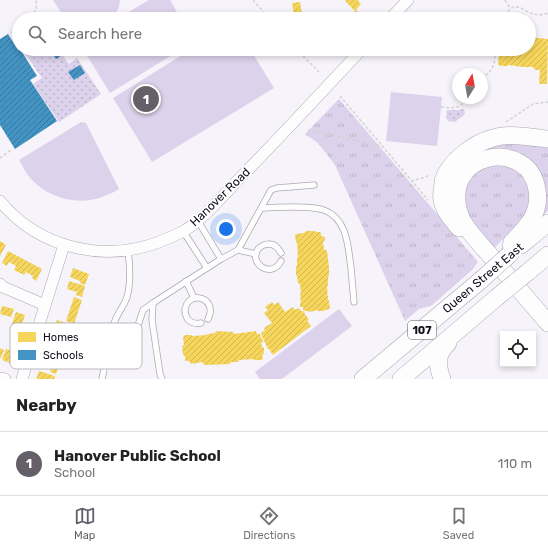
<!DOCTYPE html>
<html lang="en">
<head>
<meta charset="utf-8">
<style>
	body { margin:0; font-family:Rubik,sans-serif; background:#f6f6f6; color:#222 }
	.controls { position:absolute; right:12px; bottom:12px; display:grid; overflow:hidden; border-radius:0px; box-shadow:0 2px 6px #0003 }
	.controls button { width:36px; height:36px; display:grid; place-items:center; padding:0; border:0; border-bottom:1px solid #e0e0e0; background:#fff; color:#222; font:20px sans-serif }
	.compass { position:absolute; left:452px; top:68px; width:36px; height:36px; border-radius:50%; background:#fff; box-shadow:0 2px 6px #0003; rotate:11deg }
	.you { position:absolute; left:226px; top:229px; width:14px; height:14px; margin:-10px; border:3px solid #fff; border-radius:50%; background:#1a73e8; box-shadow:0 0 0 6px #1a73e833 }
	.badge { display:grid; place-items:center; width:26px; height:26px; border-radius:50%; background:#645f69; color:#fff; font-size:13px; font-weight:700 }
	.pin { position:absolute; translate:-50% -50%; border:2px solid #fff; box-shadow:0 1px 4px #0006 }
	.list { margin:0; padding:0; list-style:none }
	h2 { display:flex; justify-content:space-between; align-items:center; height:52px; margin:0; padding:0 16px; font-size:17px }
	h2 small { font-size:13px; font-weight:400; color:#767676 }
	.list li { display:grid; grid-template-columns:26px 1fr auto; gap:12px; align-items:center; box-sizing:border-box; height:64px; padding:0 16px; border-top:1px solid #e0e0e0 }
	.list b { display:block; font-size:15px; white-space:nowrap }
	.list p { margin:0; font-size:13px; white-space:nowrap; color:#767676 }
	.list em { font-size:13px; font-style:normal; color:#767676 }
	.icon { flex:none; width:22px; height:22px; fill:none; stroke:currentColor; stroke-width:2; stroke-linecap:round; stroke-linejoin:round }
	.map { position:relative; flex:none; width:548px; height:379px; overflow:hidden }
	.search { position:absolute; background:#fff; box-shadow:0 2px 6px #0003; left:12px; right:12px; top:12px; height:44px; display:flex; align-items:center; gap:10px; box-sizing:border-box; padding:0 14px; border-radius:22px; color:#767676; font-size:15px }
	.sheet { height:116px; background:#fff }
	nav { display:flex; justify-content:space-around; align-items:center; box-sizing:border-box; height:56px; border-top:1px solid #e0e0e0; background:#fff; font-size:11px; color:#767676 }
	nav a { display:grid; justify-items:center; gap:2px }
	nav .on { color:#645f69 }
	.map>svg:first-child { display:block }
	.grass { fill:url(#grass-tufts) }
	.park { fill:url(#park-dots) }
	.pitch { fill:#dcd2eb }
	.homes { fill:url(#homes-hatch) }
	.schools { fill:url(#schools-hatch) }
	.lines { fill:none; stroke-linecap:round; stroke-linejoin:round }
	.lane-casing { stroke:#aca8b1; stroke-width:7 }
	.street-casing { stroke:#aca8b1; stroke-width:12 }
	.primary-casing { stroke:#aca8b1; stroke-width:18 }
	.path { stroke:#d3d3d5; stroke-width:1.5; stroke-dasharray:3 2; stroke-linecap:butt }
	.lane { stroke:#fefdfe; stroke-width:5.5 }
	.street { stroke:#fefdfe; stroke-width:11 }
	.primary { stroke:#fefdfe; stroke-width:17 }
	.primary-bridge-casing { stroke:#aca8b1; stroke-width:18; stroke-linecap:butt }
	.primary-bridge { stroke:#fefdfe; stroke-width:17 }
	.labels { text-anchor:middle; stroke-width:4; stroke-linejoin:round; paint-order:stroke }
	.shield { fill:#fff; stroke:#5b585f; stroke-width:1 }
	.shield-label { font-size:11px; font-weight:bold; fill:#15101b }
	.street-label { font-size:12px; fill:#15101b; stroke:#fff }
	.key { fill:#fff; stroke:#b9b7bb; stroke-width:1 }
	.key-label { font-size:11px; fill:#15101b }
</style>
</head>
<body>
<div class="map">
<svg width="548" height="379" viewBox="0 0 548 379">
	<defs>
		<pattern id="grass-tufts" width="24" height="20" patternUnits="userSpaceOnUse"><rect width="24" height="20" fill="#dcd2eb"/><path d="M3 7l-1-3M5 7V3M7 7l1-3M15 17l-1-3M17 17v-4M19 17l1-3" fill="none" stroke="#bcb3c9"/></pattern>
		<pattern id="park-dots" width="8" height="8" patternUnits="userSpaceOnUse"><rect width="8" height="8" fill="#dcd2eb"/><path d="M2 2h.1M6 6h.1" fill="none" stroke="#bcb3c9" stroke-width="1.8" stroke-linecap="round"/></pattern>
		<pattern id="homes-hatch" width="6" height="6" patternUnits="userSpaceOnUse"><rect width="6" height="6" fill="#f6d55c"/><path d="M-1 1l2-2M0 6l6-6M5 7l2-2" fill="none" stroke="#d2b64f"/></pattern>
		<pattern id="schools-hatch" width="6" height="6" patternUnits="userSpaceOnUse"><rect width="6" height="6" fill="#4393c3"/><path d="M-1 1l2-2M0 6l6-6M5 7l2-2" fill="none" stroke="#37779e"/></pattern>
	</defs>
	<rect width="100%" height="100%" fill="#f6f3fa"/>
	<g class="grass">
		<polygon points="339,99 478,262 472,270 431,306 419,309 405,321 335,165 318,143 305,134"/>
		<polygon points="501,141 548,144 548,211 539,218 546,197 537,167 515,152 493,150 469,160 466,159"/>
		<polygon points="496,161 527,175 531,210 520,223 494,248 465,213 460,196 466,177"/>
	</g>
	<g class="park">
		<polygon points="19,27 19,44 11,32"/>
		<polygon points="22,49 58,49 69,64 77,58 101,94 59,122 33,84 42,78"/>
		<polygon points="464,109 465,113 464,115 455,122 448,121 446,117 447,110 458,110"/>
	</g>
	<g class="pitch">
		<polygon points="53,0 120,0 119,7 113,19 65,19"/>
		<polygon points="149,0 170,0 181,19 117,19"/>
		<polygon points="83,49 182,49 110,93"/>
		<polygon points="192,49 250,49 274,88 152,162 113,98"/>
		<polygon points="391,92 442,97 437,146 386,141"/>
		<path d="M81,122L86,123L119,189C114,192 108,195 102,197C77,206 49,198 31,179C26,174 23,166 19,160Z"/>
		<polygon points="339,309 352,326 282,379 260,379 255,372"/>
	</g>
	<g class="homes">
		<polygon points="346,0 359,0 358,1 361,4 355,11 345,1"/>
		<polygon points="300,2 302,14 294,16 292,3"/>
		<polygon points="356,10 362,16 359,19 348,19"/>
		<polygon points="529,37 548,39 547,84 540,84 539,82 540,70 535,70 533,67 523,67 508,65 508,66 500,66 498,64 499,53 500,52 501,49 529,49"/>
		<polygon points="306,231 314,231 316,232 320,232 321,233 321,236 325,237 325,240 323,242 324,250 326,250 327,251 329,267 329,276 328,277 328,285 327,286 328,300 329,301 330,308 329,309 325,310 324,311 318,311 317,310 310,312 308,311 305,311 303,310 303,307 300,307 300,303 301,303 300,294 301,293 300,284 298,283 297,276 296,275 296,267 297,266 297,258 298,257 297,243 296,242 295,235 296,234 304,233"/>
		<polygon points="0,241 6,245 0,256"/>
		<polygon points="8,251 42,269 36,281 32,278 33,276 26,272 24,275 14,270 16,266 9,262 7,266 2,263"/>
		<polygon points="73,268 89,274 85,285 80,283 80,281 70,277"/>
		<polygon points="69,281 85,286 82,297 76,295 77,292 67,289"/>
		<polygon points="74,297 82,300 74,324 66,321"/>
		<polygon points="272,302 274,305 278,302 285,312 293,307 295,310 299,308 301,311 303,311 309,320 307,321 311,326 273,355 269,349 268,349 261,334 261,333 265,330 264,328 272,323 264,313 268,310 265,307"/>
		<polygon points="2,306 14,309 11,317 0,314"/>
		<polygon points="16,312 25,315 20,330 11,327"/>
		<polygon points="57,320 69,324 66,332 54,329"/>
		<polygon points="216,331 233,332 234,334 256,331 257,334 260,334 261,338 263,340 263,342 261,343 262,347 264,348 264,354 262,355 263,359 262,360 254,360 253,359 239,360 238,362 231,362 230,364 205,365 203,364 203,362 191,364 189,361 186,361 185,360 185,356 183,355 182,346 184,345 183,337 185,335 191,335 193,336 206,335 208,334 215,333"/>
		<polygon points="0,348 4,350 1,358 0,358"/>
		<polygon points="6,349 14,351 10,363 2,360"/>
		<polygon points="43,358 60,363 56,374 50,372 51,369 40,366"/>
		<polygon points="39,371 55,376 54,379 36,379"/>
	</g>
	<g class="schools">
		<polygon points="8,34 18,50 20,49 37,76 30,80 57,121 15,149 0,125 0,39"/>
		<polygon points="52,49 66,49 68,51 56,59 50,50"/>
		<polygon points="80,65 85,73 74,80 68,72"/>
	</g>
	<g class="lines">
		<g class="lane-casing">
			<g id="lane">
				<path d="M262,208C279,207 310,205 324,210C348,219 348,248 351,268C352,280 353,291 354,302"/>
				<polyline points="198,221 221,259"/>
				<polyline points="183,231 207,268"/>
				<polyline points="238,250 256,254"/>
				<path d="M281,261C272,279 248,264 258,249C261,246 265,244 269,244C275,244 278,248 281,253"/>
				<polyline points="186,281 194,298"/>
				<path d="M201,323C196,324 190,323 187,318C185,314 184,310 186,306C192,290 218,299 208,319"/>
				<polyline points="133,341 143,310 153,303"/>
				<path d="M102,379C106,362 108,344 113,327C115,317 120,312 125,302C132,288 130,266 128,250"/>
				<polyline points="162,379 160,374 152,320 153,303 221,259 238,250 271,190 277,188 314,185"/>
			</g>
		</g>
		<g class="street-casing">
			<g id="street">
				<polyline points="390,19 408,0"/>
				<path d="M0,201C39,248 103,263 159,242C167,239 176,235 184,231C206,217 223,195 241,177C282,135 322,92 362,49"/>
				<polyline points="0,284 3,287 45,305"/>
				<polyline points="0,378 5,379"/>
				<polyline points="22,379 64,245"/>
			</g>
		</g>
		<g class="primary-casing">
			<g id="primary">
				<path d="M459,228C453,220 443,210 442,199C441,197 442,193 442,190C443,187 443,184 443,181C449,161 474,143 493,138C509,133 531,137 548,139"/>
				<polyline points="521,245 548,223"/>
				<path d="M510,254L512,242C527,227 541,213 537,190C530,136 436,151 461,218C465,228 481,245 489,254C509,277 528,300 548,323"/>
				<polyline points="528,272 548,255"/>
				<polyline points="363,379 481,280"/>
				<polyline points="401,379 496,298"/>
				<path d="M442,379C437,365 436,354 448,343"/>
			</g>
		</g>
		<g class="path">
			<polyline points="253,0 270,19"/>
			<polyline points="505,0 510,8"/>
			<path d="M31,17C36,12 37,7 36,0"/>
			<path d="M501,19C504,16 507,12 510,9C518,3 524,11 531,13C537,16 543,15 548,13"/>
			<polyline points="296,49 319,72"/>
			<path d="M482,79C495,67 494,66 496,49"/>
			<polyline points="340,96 428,200"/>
			<path d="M441,107C453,108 460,110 467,98"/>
			<polyline points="506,122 533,104 548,102"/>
			<polyline points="308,130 382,146"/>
			<polyline points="0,158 11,150"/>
			<polyline points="411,181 422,178 430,175"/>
		</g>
		<use href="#lane" class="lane"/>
		<use href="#street" class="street"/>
		<use href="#primary" class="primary"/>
		<g class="primary-bridge-casing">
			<g id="primary-bridge">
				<polyline points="481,280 510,254"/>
				<polyline points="496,298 528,272"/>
			</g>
		</g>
		<use href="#primary-bridge" class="primary-bridge"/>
	</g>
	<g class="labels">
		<rect class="shield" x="408" y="321" width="28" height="18" rx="3"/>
		<g class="shield-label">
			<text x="422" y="334">107</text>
		</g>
		<g class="street-label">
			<text transform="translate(220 197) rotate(-44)" y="4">Hanover Road</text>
			<text transform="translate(483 278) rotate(-40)" y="4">Queen Street East</text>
		</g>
	</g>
	<rect x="10" y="323" width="132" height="46" rx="6" class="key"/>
	<rect x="18" y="332" width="18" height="10" fill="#f6d55c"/>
	<rect x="18" y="350" width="18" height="10" fill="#4393c3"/>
	<g class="key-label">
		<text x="43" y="341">Homes</text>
		<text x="43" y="359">Schools</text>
	</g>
</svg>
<div class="controls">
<button><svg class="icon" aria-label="locate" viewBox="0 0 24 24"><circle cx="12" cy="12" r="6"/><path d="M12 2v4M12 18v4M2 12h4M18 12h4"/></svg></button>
</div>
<svg class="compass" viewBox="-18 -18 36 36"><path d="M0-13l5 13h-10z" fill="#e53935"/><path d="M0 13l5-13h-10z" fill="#767676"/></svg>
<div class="you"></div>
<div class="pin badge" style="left:146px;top:99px">1</div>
<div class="search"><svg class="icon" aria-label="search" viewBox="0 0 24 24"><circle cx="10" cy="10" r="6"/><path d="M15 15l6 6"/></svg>Search here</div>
</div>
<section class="sheet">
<h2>Nearby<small></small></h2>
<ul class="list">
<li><span class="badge">1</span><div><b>Hanover Public School</b><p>School</p></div><em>110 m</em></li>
</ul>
</section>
<nav>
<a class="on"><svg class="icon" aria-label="map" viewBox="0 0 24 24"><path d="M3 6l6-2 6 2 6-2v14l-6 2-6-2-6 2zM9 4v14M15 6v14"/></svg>Map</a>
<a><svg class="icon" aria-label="directions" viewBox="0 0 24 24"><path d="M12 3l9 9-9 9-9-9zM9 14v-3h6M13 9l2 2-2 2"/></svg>Directions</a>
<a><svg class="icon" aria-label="saved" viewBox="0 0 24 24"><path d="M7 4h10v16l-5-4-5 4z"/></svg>Saved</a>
</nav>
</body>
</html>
